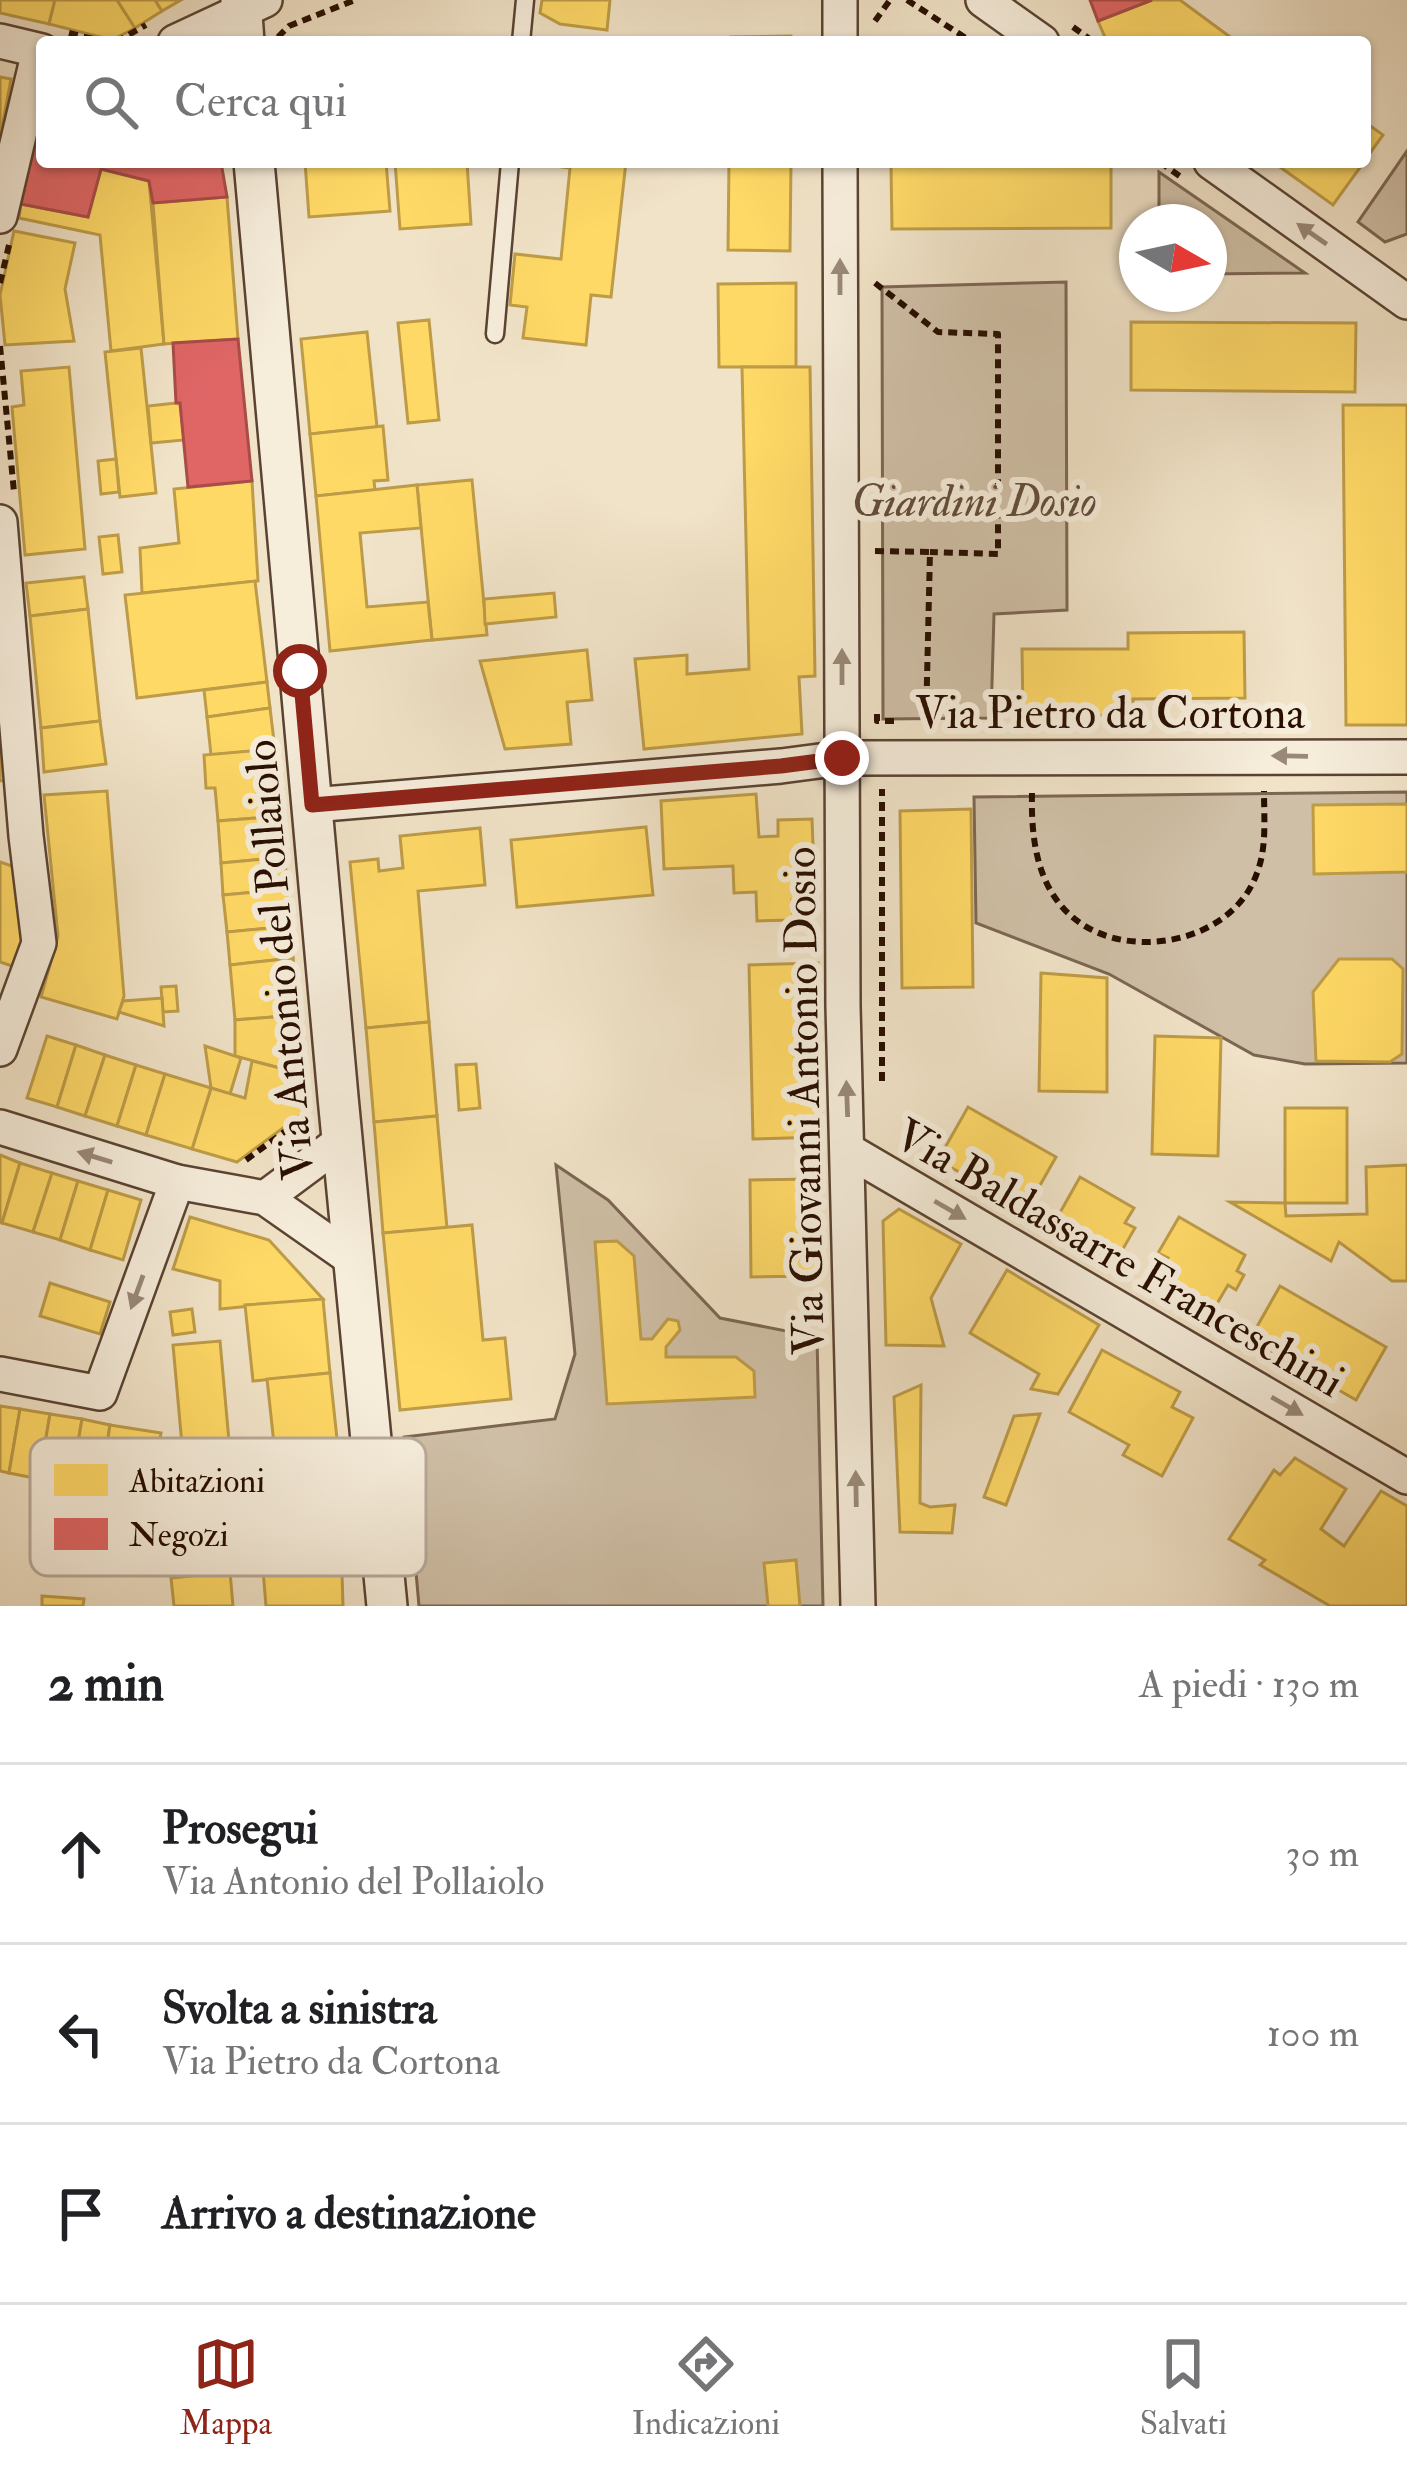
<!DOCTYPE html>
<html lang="it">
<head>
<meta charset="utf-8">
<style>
	body { margin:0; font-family:"IM FELL Double Pica",serif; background:#f6f6f6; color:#202124 }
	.compass { position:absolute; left:1119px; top:204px; width:108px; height:108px; border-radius:50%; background:#fff; box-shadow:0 3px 9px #0004; rotate:99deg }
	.stop { position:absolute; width:36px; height:36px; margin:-27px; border:9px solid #8f2418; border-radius:50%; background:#fff }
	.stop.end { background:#8f2418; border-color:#fff; box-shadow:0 3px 12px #0008 }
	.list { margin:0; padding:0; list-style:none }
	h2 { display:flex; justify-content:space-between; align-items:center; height:156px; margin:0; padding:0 48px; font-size:51px }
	h2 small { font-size:39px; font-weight:400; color:#757577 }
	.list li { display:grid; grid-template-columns:78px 1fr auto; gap:36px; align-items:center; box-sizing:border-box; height:180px; padding:0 48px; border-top:3px solid #e0e0e0 }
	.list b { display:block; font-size:45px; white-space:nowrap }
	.list p { margin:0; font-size:39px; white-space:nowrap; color:#757577 }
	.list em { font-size:39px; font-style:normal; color:#757577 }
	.icon { flex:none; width:66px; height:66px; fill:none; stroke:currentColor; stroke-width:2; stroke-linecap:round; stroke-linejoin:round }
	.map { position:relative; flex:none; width:1407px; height:1606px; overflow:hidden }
	.search { position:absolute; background:#fff; box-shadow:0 3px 9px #0004; left:36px; right:36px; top:36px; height:132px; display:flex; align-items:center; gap:30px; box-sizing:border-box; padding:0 42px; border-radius:12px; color:#757577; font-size:45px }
	.sheet { height:696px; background:#fff }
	nav { display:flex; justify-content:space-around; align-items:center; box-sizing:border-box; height:168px; border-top:3px solid #e0e0e0; background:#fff; font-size:33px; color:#757577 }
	nav a { display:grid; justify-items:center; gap:6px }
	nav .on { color:#8f2418 }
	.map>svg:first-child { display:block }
	.green { fill:#cfbfa6; stroke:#7c6653; stroke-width:3 }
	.homes { fill:#ffd966; stroke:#be9c47; stroke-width:3 }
	.shops { fill:#e06666; stroke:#a94c47; stroke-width:3 }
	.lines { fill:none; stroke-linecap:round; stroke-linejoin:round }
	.service-casing { stroke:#5a4332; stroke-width:21 }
	.minor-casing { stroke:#5a4332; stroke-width:38 }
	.tertiary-casing { stroke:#5a4332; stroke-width:44 }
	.path { stroke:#280e00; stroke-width:6; stroke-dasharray:9 6; stroke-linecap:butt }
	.service { stroke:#f6eddb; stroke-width:16 }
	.minor { stroke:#f6eddb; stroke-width:33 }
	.tertiary { stroke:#f6eddb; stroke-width:39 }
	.oneway { fill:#998978 }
	.route { stroke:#8f2418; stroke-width:15 }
	.labels { text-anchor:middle; stroke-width:12; stroke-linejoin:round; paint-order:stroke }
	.park-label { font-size:45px; font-style:italic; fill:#624c3a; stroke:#f6eddb }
	.street-label { font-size:45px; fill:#280e00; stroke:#f6eddb }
	.key { fill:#f6eddb; stroke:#b8aa99; stroke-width:3 }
	.key-label { font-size:33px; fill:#280e00 }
</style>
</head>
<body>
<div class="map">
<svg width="1407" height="1606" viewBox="0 0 1407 1606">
	<rect width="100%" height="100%" fill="#f1e3c8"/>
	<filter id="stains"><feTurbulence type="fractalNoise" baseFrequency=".00167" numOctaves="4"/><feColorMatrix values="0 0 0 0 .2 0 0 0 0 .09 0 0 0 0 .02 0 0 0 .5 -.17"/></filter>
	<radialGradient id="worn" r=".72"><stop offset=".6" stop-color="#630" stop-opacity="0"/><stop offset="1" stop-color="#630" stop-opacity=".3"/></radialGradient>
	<g class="green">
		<polygon points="1407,151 1407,234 1385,242 1358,222"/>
		<polygon points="1159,172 1305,273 1209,274 1209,222 1159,222"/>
		<polygon points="1066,282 1067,610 994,614 991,718 883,719 882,287"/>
		<polygon points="1407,792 1407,1063 1305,1064 1254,1055 1109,974 976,923 974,797"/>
		<polygon points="556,1165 608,1200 720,1318 817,1337 823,1606 419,1606 404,1437 555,1419 575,1354"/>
	</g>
	<g class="homes">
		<polygon points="0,0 55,0 49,24 0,13"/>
		<polygon points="55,0 117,0 135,28 112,40 49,24"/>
		<polygon points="117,0 155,0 162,11 135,28"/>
		<polygon points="155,0 181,0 162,11"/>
		<polygon points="542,0 610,0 607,30 560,24 540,13"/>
		<polygon points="1152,0 1180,0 1237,42 1107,42 1098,21"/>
		<polygon points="791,36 791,42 731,42 731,37"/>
		<polygon points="0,77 11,79 0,139"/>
		<polygon points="1365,122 1383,135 1365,160"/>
		<polygon points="305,162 386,162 390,211 309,217"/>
		<polygon points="395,162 467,162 471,224 400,229"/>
		<polygon points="626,162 611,297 591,295 586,345 523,338 527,307 510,305 515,254 561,259 570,168 525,162"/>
		<polygon points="729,162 791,162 790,251 728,250"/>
		<polygon points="1273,162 1364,162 1333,205"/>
		<polygon points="1111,164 1111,228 892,229 891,165"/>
		<polygon points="101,169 149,181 164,344 111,351 100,235 19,218 21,204 88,217"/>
		<polygon points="227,197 238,339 164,344 153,203"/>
		<polygon points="14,231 75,243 65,289 74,341 5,345 0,295"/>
		<polygon points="796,283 796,367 719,367 718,284"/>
		<polygon points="429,320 439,420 408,423 398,323"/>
		<polygon points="1131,322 1356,323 1355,392 1131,390"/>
		<polygon points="367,332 377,427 310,434 301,339"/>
		<polygon points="141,348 156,493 120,497 105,352"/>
		<polygon points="69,367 85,549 25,555 12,407 24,405 21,371"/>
		<polygon points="742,367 810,367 815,676 799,677 802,734 644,749 635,659 687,655 687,674 749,669"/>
		<polygon points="176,403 180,403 184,440 151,443 148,406"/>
		<polygon points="1343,405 1407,405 1407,725 1346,725"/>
		<polygon points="383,426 388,480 374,481 375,490 316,496 310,434"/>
		<polygon points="116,459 119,492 101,494 98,461"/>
		<polygon points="472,480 487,635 432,640 417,485"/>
		<polygon points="252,481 258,581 142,593 140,548 179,543 174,489"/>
		<polygon points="417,485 421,528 360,533 367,607 428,602 432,640 330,651 316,496"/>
		<polygon points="118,535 122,572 103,574 99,537"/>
		<polygon points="84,577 88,609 30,616 26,583"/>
		<polygon points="255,581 267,682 137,698 125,595"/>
		<polygon points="554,593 556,617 485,624 484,599"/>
		<polygon points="88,609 100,721 41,728 30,616"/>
		<polygon points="1244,632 1245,698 1133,699 1134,715 1023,716 1022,649 1128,649 1128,633"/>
		<polygon points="587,650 592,700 567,702 571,744 505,749 480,661"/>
		<polygon points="267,682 270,708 207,717 204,690"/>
		<polygon points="270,708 275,749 211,755 207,717"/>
		<polygon points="100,721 106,764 44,772 41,728"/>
		<polygon points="0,723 2,723 6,780 0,781"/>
		<polygon points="275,749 281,816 218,821 215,788 206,788 204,755"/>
		<polygon points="107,791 124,996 117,1019 41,997 58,936 44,795"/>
		<polygon points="756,794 759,837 778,836 778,820 812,819 815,899 792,900 793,920 757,921 756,892 734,893 733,866 664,869 661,801"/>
		<polygon points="1407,804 1407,872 1314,874 1313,805"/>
		<polygon points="971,809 973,987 902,988 900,811"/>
		<polygon points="281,816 285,857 221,863 218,821"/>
		<polygon points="646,827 653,895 517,907 511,840"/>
		<polygon points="480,828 485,885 418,891 429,1022 366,1028 350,862 378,859 379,871 403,868 400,836"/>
		<polygon points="285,857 287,889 223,895 221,863"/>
		<polygon points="0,862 15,867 22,940 12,966 0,962"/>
		<polygon points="287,889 290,926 227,932 223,895"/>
		<polygon points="290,926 293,958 230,965 227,932"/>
		<polygon points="293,958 298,1015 235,1020 230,965"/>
		<polygon points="1339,959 1392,959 1403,969 1402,1054 1390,1062 1316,1061 1313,992"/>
		<polygon points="818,963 822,1137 753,1139 749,965"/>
		<polygon points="1041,973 1107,978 1107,1092 1039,1091"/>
		<polygon points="176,986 178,1011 163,1012 161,987"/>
		<polygon points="162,998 164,1026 119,1012 123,1001"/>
		<polygon points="298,1015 303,1074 235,1056 235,1020"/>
		<polygon points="429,1022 437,1116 374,1122 366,1028"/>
		<polygon points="47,1036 76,1045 57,1107 27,1098"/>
		<polygon points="1155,1036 1221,1038 1218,1156 1152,1154"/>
		<polygon points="76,1045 105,1055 85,1116 57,1107"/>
		<polygon points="205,1046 241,1058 230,1094 211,1088"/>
		<polygon points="105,1055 136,1065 117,1126 85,1116"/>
		<polygon points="252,1061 303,1074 306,1111 237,1162 192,1149 211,1088 245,1098"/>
		<polygon points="476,1064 480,1108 459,1110 456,1065"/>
		<polygon points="136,1065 165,1074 146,1135 117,1126"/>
		<polygon points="165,1074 211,1088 192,1149 146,1135"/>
		<polygon points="968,1107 1056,1157 1026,1210 938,1160"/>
		<rect x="1285" y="1108" width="62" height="95"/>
		<polygon points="437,1116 447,1228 383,1233 374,1122"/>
		<polygon points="0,1155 20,1163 2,1223 0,1222"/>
		<polygon points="20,1163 52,1173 33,1232 2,1223"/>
		<polygon points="1407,1165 1407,1281 1392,1281 1339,1242 1331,1261 1230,1202 1285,1203 1286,1216 1367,1214 1366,1167"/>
		<polygon points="52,1173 78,1181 60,1240 33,1232"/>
		<polygon points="1080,1177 1134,1208 1125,1223 1135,1228 1116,1261 1053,1225"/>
		<polygon points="816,1179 818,1276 751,1277 750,1180"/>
		<polygon points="78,1181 108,1190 90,1250 60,1240"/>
		<polygon points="108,1190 141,1200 123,1260 90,1250"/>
		<polygon points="899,1209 961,1244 931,1298 944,1346 886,1345 883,1221"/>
		<polygon points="190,1217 269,1240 323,1299 220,1309 220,1281 173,1269"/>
		<polygon points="1179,1217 1245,1255 1237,1271 1244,1275 1236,1290 1228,1285 1215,1307 1159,1274 1168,1258 1158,1253"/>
		<polygon points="472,1225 483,1340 505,1338 511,1399 400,1410 383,1233"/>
		<polygon points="617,1241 634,1256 641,1339 652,1339 668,1319 678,1321 680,1330 666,1347 666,1357 736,1357 754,1371 755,1397 607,1404 595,1242"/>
		<polygon points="1007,1270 1099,1325 1058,1394 1031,1389 1039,1374 970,1333"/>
		<polygon points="50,1283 110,1302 100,1334 40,1316"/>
		<polygon points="1280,1286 1386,1347 1356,1400 1250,1339"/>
		<polygon points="323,1299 330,1373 253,1381 245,1305"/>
		<polygon points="192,1309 195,1332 173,1335 170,1312"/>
		<polygon points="220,1341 229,1441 182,1445 173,1345"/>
		<polygon points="1102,1350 1180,1392 1172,1407 1193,1418 1162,1476 1123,1455 1129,1445 1069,1412"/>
		<polygon points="330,1373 340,1467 277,1472 267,1379"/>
		<polygon points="921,1385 920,1503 930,1507 955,1505 952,1533 900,1532 894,1397"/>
		<polygon points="0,1406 20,1409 9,1473 0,1471"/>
		<polygon points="20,1409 50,1414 39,1479 9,1473"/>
		<polygon points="50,1414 82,1419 71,1484 39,1479"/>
		<polygon points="1040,1414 1006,1505 984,1497 1014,1416"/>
		<polygon points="82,1419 110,1425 100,1489 71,1484"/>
		<polygon points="110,1425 161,1433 149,1497 100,1489"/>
		<polygon points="1295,1458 1346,1489 1321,1529 1344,1546 1381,1491 1407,1506 1407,1606 1330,1606 1260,1565 1265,1560 1229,1539 1274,1470 1280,1475"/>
		<polygon points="262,1558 342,1573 343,1606 266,1606"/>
		<polygon points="796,1560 800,1606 768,1606 764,1563"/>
		<polygon points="230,1572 233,1606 174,1606 171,1578"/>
		<polygon points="42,1596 84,1599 83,1606 42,1606"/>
	</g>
	<g class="shops">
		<polygon points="1090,0 1152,0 1098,21"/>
		<polygon points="42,109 42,162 221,162 227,197 153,203 149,181 101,169 88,217 21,204"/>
		<polygon points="238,339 252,481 188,487 180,403 176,403 173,343"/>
	</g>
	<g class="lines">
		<g class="service-casing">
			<g id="service">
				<polyline points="521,42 525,0"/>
				<polyline points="495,334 510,162"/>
			</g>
		</g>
		<g class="minor-casing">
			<g id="minor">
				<polyline points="840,0 840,42"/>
				<polyline points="983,0 1042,42"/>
				<polyline points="0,41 42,51"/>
				<polyline points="175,42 265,0"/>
				<polyline points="840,162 843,1006 858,1606"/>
				<polyline points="1211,162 1407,302"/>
				<polyline points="0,216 39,51"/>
				<polyline points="0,522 26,836 39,943 0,1049"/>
				<polyline points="312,805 781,766 842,758 1407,757"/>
				<polyline points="0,1127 177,1182 265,1198 355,1261"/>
				<polyline points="849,1151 1407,1477"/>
				<polyline points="265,1198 343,1140"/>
				<polyline points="0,1374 100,1393 177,1182"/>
			</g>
		</g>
		<g class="tertiary-casing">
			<g id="tertiary">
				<polyline points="241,0 244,42"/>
				<polyline points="254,162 338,1097 387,1606"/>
			</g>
		</g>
		<g class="path">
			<polyline points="907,0 972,42"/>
			<polyline points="875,21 890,0"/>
			<polyline points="1073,27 1094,42"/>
			<polyline points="69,33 106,42"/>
			<polyline points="278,37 289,26 355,0"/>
			<polyline points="116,42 146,25"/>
			<polyline points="1160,162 1181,177"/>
			<polyline points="0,283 9,245"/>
			<polyline points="875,283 938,332 998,334 998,554 930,552"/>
			<polyline points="0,346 14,492"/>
			<polyline points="875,551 930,552 926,722"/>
			<polyline points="877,714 877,721 899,721"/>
			<path d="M1032,793C1031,836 1036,883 1069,914C1122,964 1232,945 1257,873C1267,847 1264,818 1264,791"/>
			<polyline points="882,1081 882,789"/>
			<polyline points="246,1160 303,1118"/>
		</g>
		<use href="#service" class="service"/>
		<use href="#minor" class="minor"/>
		<use href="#tertiary" class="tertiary"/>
	</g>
	<defs><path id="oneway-solid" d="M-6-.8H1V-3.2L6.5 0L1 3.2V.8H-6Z" transform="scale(3)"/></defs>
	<g class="oneway">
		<use href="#oneway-solid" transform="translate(1312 234) rotate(-145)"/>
		<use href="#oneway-solid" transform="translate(840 277) rotate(-90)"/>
		<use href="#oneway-solid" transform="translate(842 667) rotate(-90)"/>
		<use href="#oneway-solid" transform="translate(1290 756) rotate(-179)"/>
		<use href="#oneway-solid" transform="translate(847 1099) rotate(-92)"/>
		<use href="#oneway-solid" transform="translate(95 1157) rotate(-163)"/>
		<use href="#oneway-solid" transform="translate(950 1210) rotate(30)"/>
		<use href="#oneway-solid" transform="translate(137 1292) rotate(110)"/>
		<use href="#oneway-solid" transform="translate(1287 1406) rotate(30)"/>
		<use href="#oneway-solid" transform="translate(856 1489) rotate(-91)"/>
	</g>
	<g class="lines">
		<polyline class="route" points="300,671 312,805 781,766 842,758"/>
	</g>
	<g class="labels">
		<g class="park-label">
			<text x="974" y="516">Giardini Dosio</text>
		</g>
		<g class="street-label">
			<text x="1110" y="728">Via Pietro da Cortona</text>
			<text transform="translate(278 960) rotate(-95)" y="16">Via Antonio del Pollaiolo</text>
			<text transform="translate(803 1101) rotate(-91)" y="16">Via Giovanni Antonio Dosio</text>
			<text transform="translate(1120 1257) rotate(30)" y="16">Via Baldassarre Franceschini</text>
		</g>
	</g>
	<rect x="30" y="1438" width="396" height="138" rx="18" class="key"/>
	<rect x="54" y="1464" width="54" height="32" fill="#ffd966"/>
	<rect x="54" y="1518" width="54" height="32" fill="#e06666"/>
	<g class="key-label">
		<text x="129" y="1492">Abitazioni</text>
		<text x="129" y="1546">Negozi</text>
	</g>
	<rect width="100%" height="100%" filter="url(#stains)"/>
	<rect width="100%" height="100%" fill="url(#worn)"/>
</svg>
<svg class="compass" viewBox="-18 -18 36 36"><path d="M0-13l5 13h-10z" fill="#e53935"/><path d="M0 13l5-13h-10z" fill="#757577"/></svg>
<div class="stop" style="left:300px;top:671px"></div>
<div class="stop end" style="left:842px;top:758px"></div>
<div class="search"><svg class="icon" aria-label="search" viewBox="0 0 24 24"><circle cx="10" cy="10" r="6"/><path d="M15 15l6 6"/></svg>Cerca qui</div>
</div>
<section class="sheet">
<h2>2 min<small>A piedi · 130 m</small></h2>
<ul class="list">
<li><svg class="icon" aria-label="ahead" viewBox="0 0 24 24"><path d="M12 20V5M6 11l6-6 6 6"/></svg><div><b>Prosegui</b><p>Via Antonio del Pollaiolo</p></div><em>30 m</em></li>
<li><svg class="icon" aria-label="left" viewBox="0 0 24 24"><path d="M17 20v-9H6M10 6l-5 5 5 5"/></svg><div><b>Svolta a sinistra</b><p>Via Pietro da Cortona</p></div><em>100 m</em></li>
<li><svg class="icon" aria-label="arrive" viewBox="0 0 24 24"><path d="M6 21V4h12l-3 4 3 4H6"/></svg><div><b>Arrivo a destinazione</b></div></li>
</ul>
</section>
<nav>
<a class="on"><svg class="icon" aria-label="map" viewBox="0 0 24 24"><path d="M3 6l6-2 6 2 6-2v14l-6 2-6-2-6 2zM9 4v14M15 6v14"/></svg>Mappa</a>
<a><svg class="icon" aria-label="directions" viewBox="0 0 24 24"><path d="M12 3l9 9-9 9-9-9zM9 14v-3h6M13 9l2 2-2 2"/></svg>Indicazioni</a>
<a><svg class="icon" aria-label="saved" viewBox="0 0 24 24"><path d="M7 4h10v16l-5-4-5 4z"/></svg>Salvati</a>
</nav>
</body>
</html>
